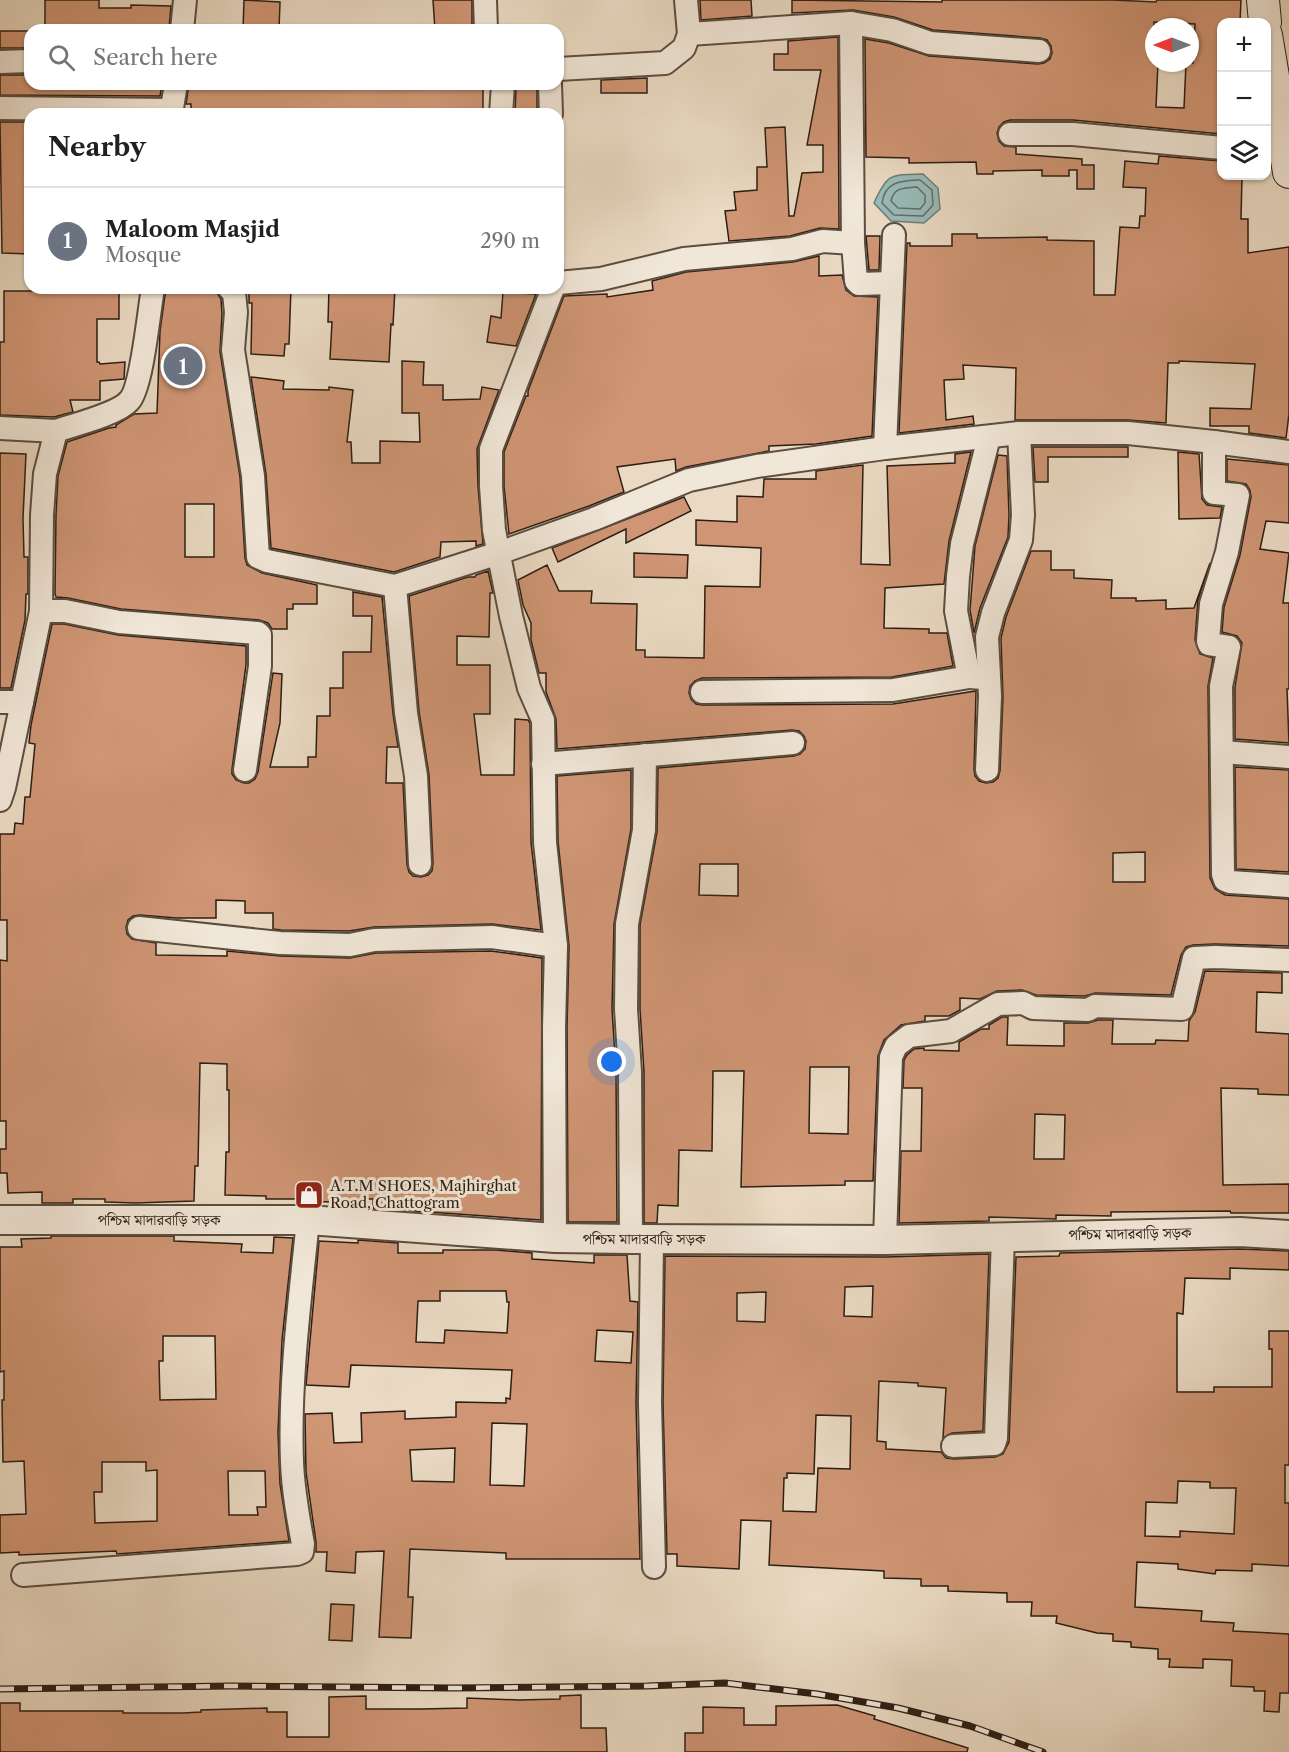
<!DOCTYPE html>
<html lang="en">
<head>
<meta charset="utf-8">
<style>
	body { margin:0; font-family:"Libre Caslon Text","Noto Serif Bengali",serif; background:#f2f2f2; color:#202124 }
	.controls { position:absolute; right:18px; top:18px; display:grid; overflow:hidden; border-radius:12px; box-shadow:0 2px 4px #0004 }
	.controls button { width:54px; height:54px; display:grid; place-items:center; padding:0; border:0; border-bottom:2px solid #e0e0e0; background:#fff; color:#202124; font:30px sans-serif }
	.compass { position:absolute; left:1145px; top:18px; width:54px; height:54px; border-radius:50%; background:#fff; box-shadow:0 2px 4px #0004; rotate:270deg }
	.you { position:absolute; left:612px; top:1062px; width:21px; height:21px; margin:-15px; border:4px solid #fff; border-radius:50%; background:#1a73e8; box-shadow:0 0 0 9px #1a73e833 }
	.badge { display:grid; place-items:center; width:39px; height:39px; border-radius:50%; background:#8f2418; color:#fff; font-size:20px; font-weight:700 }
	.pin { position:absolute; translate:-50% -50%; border:3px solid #fff; box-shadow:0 2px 6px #0006 }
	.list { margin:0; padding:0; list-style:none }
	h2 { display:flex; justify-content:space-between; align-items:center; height:78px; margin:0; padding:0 24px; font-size:26px }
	h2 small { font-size:20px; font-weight:400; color:#757577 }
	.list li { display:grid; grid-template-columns:39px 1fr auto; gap:18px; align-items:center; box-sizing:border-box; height:108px; padding:0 24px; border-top:2px solid #e0e0e0 }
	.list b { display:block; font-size:22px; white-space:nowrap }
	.list p { margin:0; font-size:20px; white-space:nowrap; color:#757577 }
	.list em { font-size:20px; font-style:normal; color:#757577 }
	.icon { flex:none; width:33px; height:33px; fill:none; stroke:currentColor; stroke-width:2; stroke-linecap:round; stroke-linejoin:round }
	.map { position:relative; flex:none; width:1289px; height:1752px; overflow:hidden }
	.search { position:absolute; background:#fff; box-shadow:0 2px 4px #0004; left:24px; top:24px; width:540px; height:66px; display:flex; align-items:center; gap:15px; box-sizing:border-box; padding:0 21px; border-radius:18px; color:#757577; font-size:22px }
	.panel { position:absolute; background:#fff; box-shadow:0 2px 4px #0004; left:24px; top:108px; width:540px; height:186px; border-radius:18px }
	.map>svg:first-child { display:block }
	.water { fill:#98bab8; stroke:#6d7c76; stroke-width:1.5 }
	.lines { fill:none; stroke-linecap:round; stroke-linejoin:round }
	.shore { stroke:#626c66; stroke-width:1.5 }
	.building { fill:#cf9574; stroke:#2c1e14; stroke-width:1.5; fill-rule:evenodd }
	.minor-casing { stroke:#5c4d40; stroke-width:26 }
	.tertiary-casing { stroke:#5c4d40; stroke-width:32 }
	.secondary-casing { stroke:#2c1e14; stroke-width:34 }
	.minor { stroke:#f1e7d8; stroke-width:22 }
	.tertiary { stroke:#f1e7d8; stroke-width:28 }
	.secondary { stroke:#f1e7d8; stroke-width:32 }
	.rail-casing { stroke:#2c1e14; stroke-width:7 }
	.rail { stroke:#f1e7d8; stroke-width:4.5; stroke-dasharray:14; stroke-linecap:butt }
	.labels { text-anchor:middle; stroke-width:6; stroke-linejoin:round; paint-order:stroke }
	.poi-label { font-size:15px; fill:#2c1e14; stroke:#f1e7d8; text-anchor:start }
	.street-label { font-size:15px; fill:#2c1e14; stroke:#f1e7d8 }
</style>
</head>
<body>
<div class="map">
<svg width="1289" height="1752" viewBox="0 0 1289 1752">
	<rect width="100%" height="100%" fill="#eadac3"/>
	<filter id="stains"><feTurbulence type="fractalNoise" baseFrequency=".00333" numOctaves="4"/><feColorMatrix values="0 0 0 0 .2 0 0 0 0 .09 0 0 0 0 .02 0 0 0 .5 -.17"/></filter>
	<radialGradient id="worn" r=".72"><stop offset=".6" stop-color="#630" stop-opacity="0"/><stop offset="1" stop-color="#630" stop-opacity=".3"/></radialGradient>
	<path class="water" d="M923,174L938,188L940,209L924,223L891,221L874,203C888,172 891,175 923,174Z"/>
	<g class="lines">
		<g class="shore">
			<path d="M920,180L932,190L933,205L923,216L894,215L882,203C885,181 901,181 920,180Z"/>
			<path d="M917,187L925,195V203L920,209L898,208L891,201C894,187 904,188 917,187Z"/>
		</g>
	</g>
	<g class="building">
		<polygon points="45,0 99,0 99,8 131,8 131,5 171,6 169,28 96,29 96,27 45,27"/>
		<polygon points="244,0 280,2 279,30 243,30"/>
		<polygon points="433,0 472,0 472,30 435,30"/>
		<polygon points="700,0 751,0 752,16 701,20"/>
		<path d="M792,0L942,2V0H1113L1156,2L1157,0H1241L1240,22H1221V134L1073,120H1010L1004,122L999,127L997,133L999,141L1004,146L1016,147V154L1082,159V165H1094V189H1077V170H1069V176H1042V170L993,171V174H977L976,162L909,163V158L866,157L865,39L889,43L929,56L1038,64L1044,63L1050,59L1052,53L1051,46L1047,40L1040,38L933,30L894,17L853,10L792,13ZM1154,22L1195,24L1193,63H1186L1184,108L1156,107L1158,63H1154Z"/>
		<rect x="0" y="31" width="30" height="17"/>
		<polygon points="838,37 839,229 820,228 790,236 729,241 725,211 736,210 734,192 757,190 757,167 767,167 765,128 785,127 789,216 794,216 802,173 823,172 823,145 807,145 821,70 774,70 774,54 788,54 788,41"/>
		<polygon points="0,75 30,75 30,84 162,84 160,96 0,95"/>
		<polygon points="647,78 647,93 601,93 601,80"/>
		<polygon points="189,84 483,84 483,114 191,114 191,104 186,104"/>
		<polygon points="516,88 537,88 537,114 515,114"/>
		<polygon points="0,122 30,122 30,254 2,253"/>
		<polygon points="1159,156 1221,161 1221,176 1242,176 1241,219 1248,219 1248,253 1289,247 1289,414 1286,438 1249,433 1249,426 1210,426 1210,408 1251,409 1255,364 1179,361 1179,363 1168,363 1166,423 1128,420 1015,420 1016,368 963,365 964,379 944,380 946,420 973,416 974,424 899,433 907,243 910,243 910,246 952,246 952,234 977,234 977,238 1047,237 1047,240 1094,241 1094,295 1115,295 1120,227 1139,228 1140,216 1145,216 1146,188 1123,187 1125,161 1158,164"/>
		<polygon points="866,236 880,236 879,270 869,270"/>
		<polygon points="819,256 819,276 842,275 846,290 854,296 878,297 872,436 816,444 769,446 769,451 686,467 676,471 675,459 617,467 624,492 589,506 509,534 504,486 504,452 526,396 528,396 528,391 564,296 607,294 607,297 653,290 652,281 686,272 793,262"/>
		<polygon points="43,288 119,288 119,319 97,319 97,362 99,362 100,364 125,362 124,379 100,381 100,400 70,400 73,412 54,417 0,415 0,342 4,342 4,291 43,291"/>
		<path d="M166,288H195L216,291L221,299L222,314L220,352L240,477L245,558L247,565L262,573L317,585V604H293V609H287V629H272L268,623L259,620L121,609L68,598L56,597L55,594L56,515L58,476L67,442L109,428L116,427V425L134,414L157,413L160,331ZM185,504H214V557H185Z"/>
		<polygon points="249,288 291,288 289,344 285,344 284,356 251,354 252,303 249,303"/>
		<polygon points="329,288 395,288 393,325 391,324 389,362 330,359 332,322 328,322"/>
		<polygon points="503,292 536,294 516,346 487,342 491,316 501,318"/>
		<polygon points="402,361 424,362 423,385 443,385 443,400 480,399 482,387 499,390 477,449 478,487 483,544 476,546 476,541 441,542 440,557 394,572 271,548 266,474 251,377 284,381 283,389 329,390 329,387 353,390 347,442 351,442 352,463 380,463 380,441 420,442 419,413 402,413"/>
		<polygon points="1033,447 1128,447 1128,457 1048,457 1048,482 1035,482"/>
		<path d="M971,452L949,541L944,584L885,588L884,628L929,629V633H947L953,666L892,677L702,678L695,681L690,686L689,693L691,699L696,704L702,705L893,704L976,691L974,770L975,776L979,781L986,783L993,782L998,778L1000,771L1003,697L1001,638L1006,617L1031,551H1051V570H1074V578L1112,580L1111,598H1136V601L1166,600V609L1194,608L1210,563L1198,600L1195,640L1200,654L1213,658L1208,686L1210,878L1215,889L1225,895L1289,899V946L1214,944L1193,945L1186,947L1181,955L1171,995L1095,993L1085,996L1036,995L1022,990L997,991L980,999L960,998V1010L949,1016H925V1021L901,1025L884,1040L878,1056L873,1181H845V1185L741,1187L744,1071H713L712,1151L679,1150L678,1206L658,1205L657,1223H644V1072L640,1009V925L657,832L658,768L794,756L800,754L805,749L806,741L804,736L799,731L792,730L557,749L556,719L546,692V673H539L531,640V623L523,605L518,580L547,565L559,591H592L591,603L637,604L636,650H645V657L704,658L705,586L760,587L761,548L696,545V520L737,522V496L763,497L764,479H816V471L863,465L861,564L890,565L887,466L955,463V454ZM1145,852V882H1113V853ZM700,864H738V896L699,895ZM810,1067H849L848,1134L809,1133Z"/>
		<polygon points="1178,452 1199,454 1202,499 1207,505 1222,507 1220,518 1179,519"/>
		<polygon points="0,453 26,454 23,518 24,557 28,557 28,594 26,594 25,620 11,688 0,688"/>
		<polygon points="998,455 1007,456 1009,515 1008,537 980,608 974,633 970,610 975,546"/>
		<polygon points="1227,459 1289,465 1289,523 1266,521 1260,549 1289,553 1283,603 1289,603 1289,689 1287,689 1289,743 1235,739 1235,687 1242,643 1237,636 1222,632 1224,607 1240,555 1251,497 1250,490 1246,484 1227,481"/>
		<polygon points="684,497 691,511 626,543 626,529 558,562 552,548"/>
		<polygon points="634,553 688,555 687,578 634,577"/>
		<polygon points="488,571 493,593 490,593 489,637 457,636 457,665 490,665 490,714 474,714 481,775 514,775 515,719 528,720 530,723 531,842 541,930 492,924 374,927 349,931 281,930 273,929 273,913 245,913 245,901 216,900 216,918 176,918 140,915 133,916 128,920 126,927 127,934 132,939 156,943 156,955 227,956 227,951 280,956 350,958 376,953 491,951 542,958 541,1220 373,1208 373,1199 331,1199 331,1202 301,1201 301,1199 266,1199 266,1196 225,1195 226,1152 229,1152 229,1090 227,1090 227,1064 200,1063 198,1166 195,1166 194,1201 136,1203 105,1202 105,1199 73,1199 73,1203 42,1203 42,1192 8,1193 7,1173 0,1173 0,1149 6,1149 6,1121 0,1121 0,960 7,961 7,920 0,920 0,834 14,834 15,823 23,824 25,797 30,797 35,744 29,743 31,725 52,624 64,624 118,635 246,646 246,665 232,769 232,774 236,780 244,783 249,783 255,779 258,772 273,673 282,674 280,723 270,767 308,767 308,757 316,757 317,716 330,716 330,688 343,688 343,652 371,652 372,616 353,616 353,592 382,597 393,714 398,747 387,747 386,783 403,783 407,865 409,872 413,876 421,877 428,875 432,871 433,863 429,775 419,711 409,596 468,577 475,577 476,575"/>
		<polygon points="1235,767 1289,770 1289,872 1236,869"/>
		<polygon points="631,770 631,829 614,924 612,1009 616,1072 617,1222 568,1222 567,1028 569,946 558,841 557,776"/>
		<path d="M1205,971L1282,973V993L1257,992L1256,1032L1289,1034V1095L1258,1094V1089L1221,1088L1223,1185L1289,1184V1213H1231L1230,1211L1111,1212V1216L1056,1215V1219L989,1217V1221L899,1223L901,1151H921L922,1088H903L904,1060L907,1055L914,1049L924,1048V1050L959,1051V1042L981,1029H989V1025L1002,1017H1008L1007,1045L1064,1046V1023H1088L1098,1020H1113L1112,1044H1155L1156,1040L1188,1041L1189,1021L1195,1012ZM1035,1114L1065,1115L1064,1159H1034Z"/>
		<path d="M51,1236H174V1241L242,1244L241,1252L273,1253L274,1237L293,1238L282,1340L278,1432L280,1484L289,1541L117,1554L116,1551L19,1555V1552L0,1553V1515L26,1514L24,1461L3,1462L2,1400H4V1371L0,1372V1247H22L21,1239L51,1238ZM163,1336H215L216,1399L160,1400L159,1361H163ZM102,1462H146V1471L157,1470V1521L95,1523L94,1492H102ZM228,1471H265L266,1507H257L258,1515H229Z"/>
		<path d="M358,1240L398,1243V1253H443V1250H496L532,1253V1259L594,1263V1255H627L630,1301L638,1302L636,1403L640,1559H506V1553L410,1549L408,1597H413L411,1638L379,1637L384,1551L356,1552L355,1573L326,1571L327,1552H316V1542L306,1472L305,1414L332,1413L334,1443L362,1442L361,1413L405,1411V1419L456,1417V1402L506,1403V1398L510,1399L512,1370L351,1365L349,1387L306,1385L319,1241L358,1243ZM440,1291H506L507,1302H509L507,1333L445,1330L444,1343L416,1342L418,1301H440ZM597,1330L633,1332L631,1363L595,1361ZM492,1423L527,1424L524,1486L490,1485ZM455,1448L454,1482L412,1481L410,1450Z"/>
		<path d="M1240,1249L1289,1251V1270L1230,1268V1279L1185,1278L1183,1314L1177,1313V1392H1214V1387H1272V1349H1269V1331H1289V1465H1285V1503H1289V1566L1252,1564V1571L1216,1570L1215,1574L1178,1569V1564L1137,1562L1135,1607L1202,1611L1201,1621L1234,1623L1233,1631L1289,1634V1693H1280L1279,1712L1264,1711L1265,1691H1254V1687L1231,1686L1232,1660L1203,1659V1668L1169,1667L1170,1659H1158V1649L1131,1647V1642L1113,1641V1634L1097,1633L1056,1623L1057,1616H1031L1032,1602H1007V1593L948,1591V1586H921V1579L884,1578V1571L769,1565L771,1521L741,1520L739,1569L677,1566V1554H667L663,1403L665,1256L885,1257L989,1254L983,1431L952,1433L943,1438L946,1388L918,1386V1383L879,1381L877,1441L886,1442V1449L941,1452L946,1458L954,1459L995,1457L1003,1454L1009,1442L1016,1257L1059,1256L1060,1253ZM873,1286L872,1317L844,1316L845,1287ZM766,1292L765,1322L737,1321V1293ZM816,1415L851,1416L850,1469L818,1468L816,1512L783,1511L784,1478H787V1473L814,1474ZM1178,1481L1210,1482V1488H1236L1234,1534L1180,1531V1537L1145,1536L1146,1502L1177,1503Z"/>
		<polygon points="331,1604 354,1605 352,1641 329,1640"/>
		<polygon points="581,1695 581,1728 606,1728 607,1752 0,1752 0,1703 20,1703 20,1711 123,1711 123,1713 183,1713 201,1712 201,1710 267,1708 267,1712 287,1712 287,1737 329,1737 329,1697 366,1696 366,1709 421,1709 467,1708 467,1698 519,1700 560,1699 560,1696"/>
		<polygon points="837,1705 875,1716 874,1719 968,1748 967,1752 685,1752 685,1733 703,1733 703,1707 744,1708 744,1725 776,1725 776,1706"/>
	</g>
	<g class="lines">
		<g class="minor-casing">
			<g id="minor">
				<polyline points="485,0 486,30"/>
				<polyline points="851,23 853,243 856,281 859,284 891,283"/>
				<polyline points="182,30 185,0"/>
				<polyline points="689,34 851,23 892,30 930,43 1039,51"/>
				<polyline points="0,62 30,61"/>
				<polyline points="558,69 665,63 684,48 689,34 686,0"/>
				<polyline points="550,84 551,114"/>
				<polyline points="0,108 172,110"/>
				<polyline points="171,114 176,84"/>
				<polyline points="501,114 503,84"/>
				<polyline points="1010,134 1073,134 1222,148"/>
				<polyline points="558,283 601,279 684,259 792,249 823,241 853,243"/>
				<polyline points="229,288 234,293 236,312 233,350 253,476 258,557 267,561 395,586 499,553 594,519 689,480 757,466 885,448 1019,433 1128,433 1214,442 1289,452"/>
				<polyline points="553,288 491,449 491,486 494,530 511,616 529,688 543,720 545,842 556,946 554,1028 555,1238"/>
				<polyline points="0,428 56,431"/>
				<polyline points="1214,442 1214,493 1238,495 1227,552 1211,604 1208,641 1209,644 1229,647 1221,686 1223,874 1225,880 1230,882 1289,886"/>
				<polyline points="885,448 894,235"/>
				<polyline points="395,586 406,713 416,776 420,864"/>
				<polyline points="41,611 65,611 119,622 258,633 260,635 260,666 245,770"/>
				<polyline points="984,678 969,677 956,611 958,576 962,544 989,437"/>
				<polyline points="702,692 893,690 969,677"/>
				<polyline points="0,702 22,702"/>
				<polyline points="1222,752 1289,757"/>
				<polyline points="543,764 793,743"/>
				<polyline points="987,770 990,696 987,637 993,613 1021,540 1023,515 1019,433"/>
				<path d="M0,800L4,788L41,611L42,515L45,474L56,431C73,425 118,414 129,401C142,388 149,310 153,288"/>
				<polyline points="139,928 280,943 350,945 374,940 492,937 556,946"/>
				<polyline points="631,1239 630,1072 626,1009 627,924 644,830 645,755"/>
				<polyline points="652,1239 650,1403 654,1567"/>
				<polyline points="885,1240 891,1057 896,1046 909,1036 951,1031 998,1004 1023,1003 1033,1008 1088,1010 1095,1006 1182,1009 1194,958 1215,957 1289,960"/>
				<polyline points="953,1446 994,1444 996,1438 1003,1237"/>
				<path d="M23,1575L297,1554L302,1552L303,1544C298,1517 293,1490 292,1462C289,1382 300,1300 308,1220"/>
			</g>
		</g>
		<g class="tertiary-casing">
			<polyline id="tertiary" points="0,1220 308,1220 555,1238 631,1239 885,1240 1240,1232 1289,1235"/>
		</g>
		<g class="secondary-casing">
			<g id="secondary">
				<polyline points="1263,0 1265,22"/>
				<polyline points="1266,35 1289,172"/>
			</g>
		</g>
		<use href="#minor" class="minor"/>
		<use href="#tertiary" class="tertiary"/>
		<use href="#secondary" class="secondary"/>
		<g class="rail-casing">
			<polyline id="rail" points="0,1689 232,1686 453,1688 647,1686 725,1683 817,1694 898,1708 970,1726 1043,1752"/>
		</g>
		<use href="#rail" class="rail"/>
	</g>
	<defs>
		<g id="shop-square" transform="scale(1.5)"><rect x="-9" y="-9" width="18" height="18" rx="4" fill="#8f2418" stroke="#f1e7d8"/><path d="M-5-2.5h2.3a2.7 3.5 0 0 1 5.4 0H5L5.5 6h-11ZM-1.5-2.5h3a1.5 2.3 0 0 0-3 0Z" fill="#fff"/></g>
	</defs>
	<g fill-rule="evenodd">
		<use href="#shop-square" x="309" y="1195"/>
	</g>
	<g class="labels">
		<g class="poi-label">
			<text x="330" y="1191">A.T.M SHOES, Majhirghat<tspan x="330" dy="17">Road, Chattogram</tspan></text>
		</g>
		<g class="street-label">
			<text x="159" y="1225">পশ্চিম মাদারবাড়ি সড়ক</text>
			<text transform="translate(1130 1234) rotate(-1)" y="5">পশ্চিম মাদারবাড়ি সড়ক</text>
			<text x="644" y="1244">পশ্চিম মাদারবাড়ি সড়ক</text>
		</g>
	</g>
	<rect width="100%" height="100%" filter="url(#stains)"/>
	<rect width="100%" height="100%" fill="url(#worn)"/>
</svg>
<div class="controls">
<button>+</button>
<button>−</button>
<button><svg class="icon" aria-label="layers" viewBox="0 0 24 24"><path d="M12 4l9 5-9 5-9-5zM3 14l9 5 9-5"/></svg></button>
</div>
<svg class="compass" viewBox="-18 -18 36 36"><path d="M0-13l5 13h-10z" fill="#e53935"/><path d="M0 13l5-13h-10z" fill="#757577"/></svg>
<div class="you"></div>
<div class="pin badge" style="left:183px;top:366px;background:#6b7280">1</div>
<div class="search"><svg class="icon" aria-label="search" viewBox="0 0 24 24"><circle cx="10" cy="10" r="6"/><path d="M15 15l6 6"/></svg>Search here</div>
<section class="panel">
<h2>Nearby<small></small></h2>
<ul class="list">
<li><span class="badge" style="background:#6b7280">1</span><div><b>Maloom Masjid</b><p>Mosque</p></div><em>290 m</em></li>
</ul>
</section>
</div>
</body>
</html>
